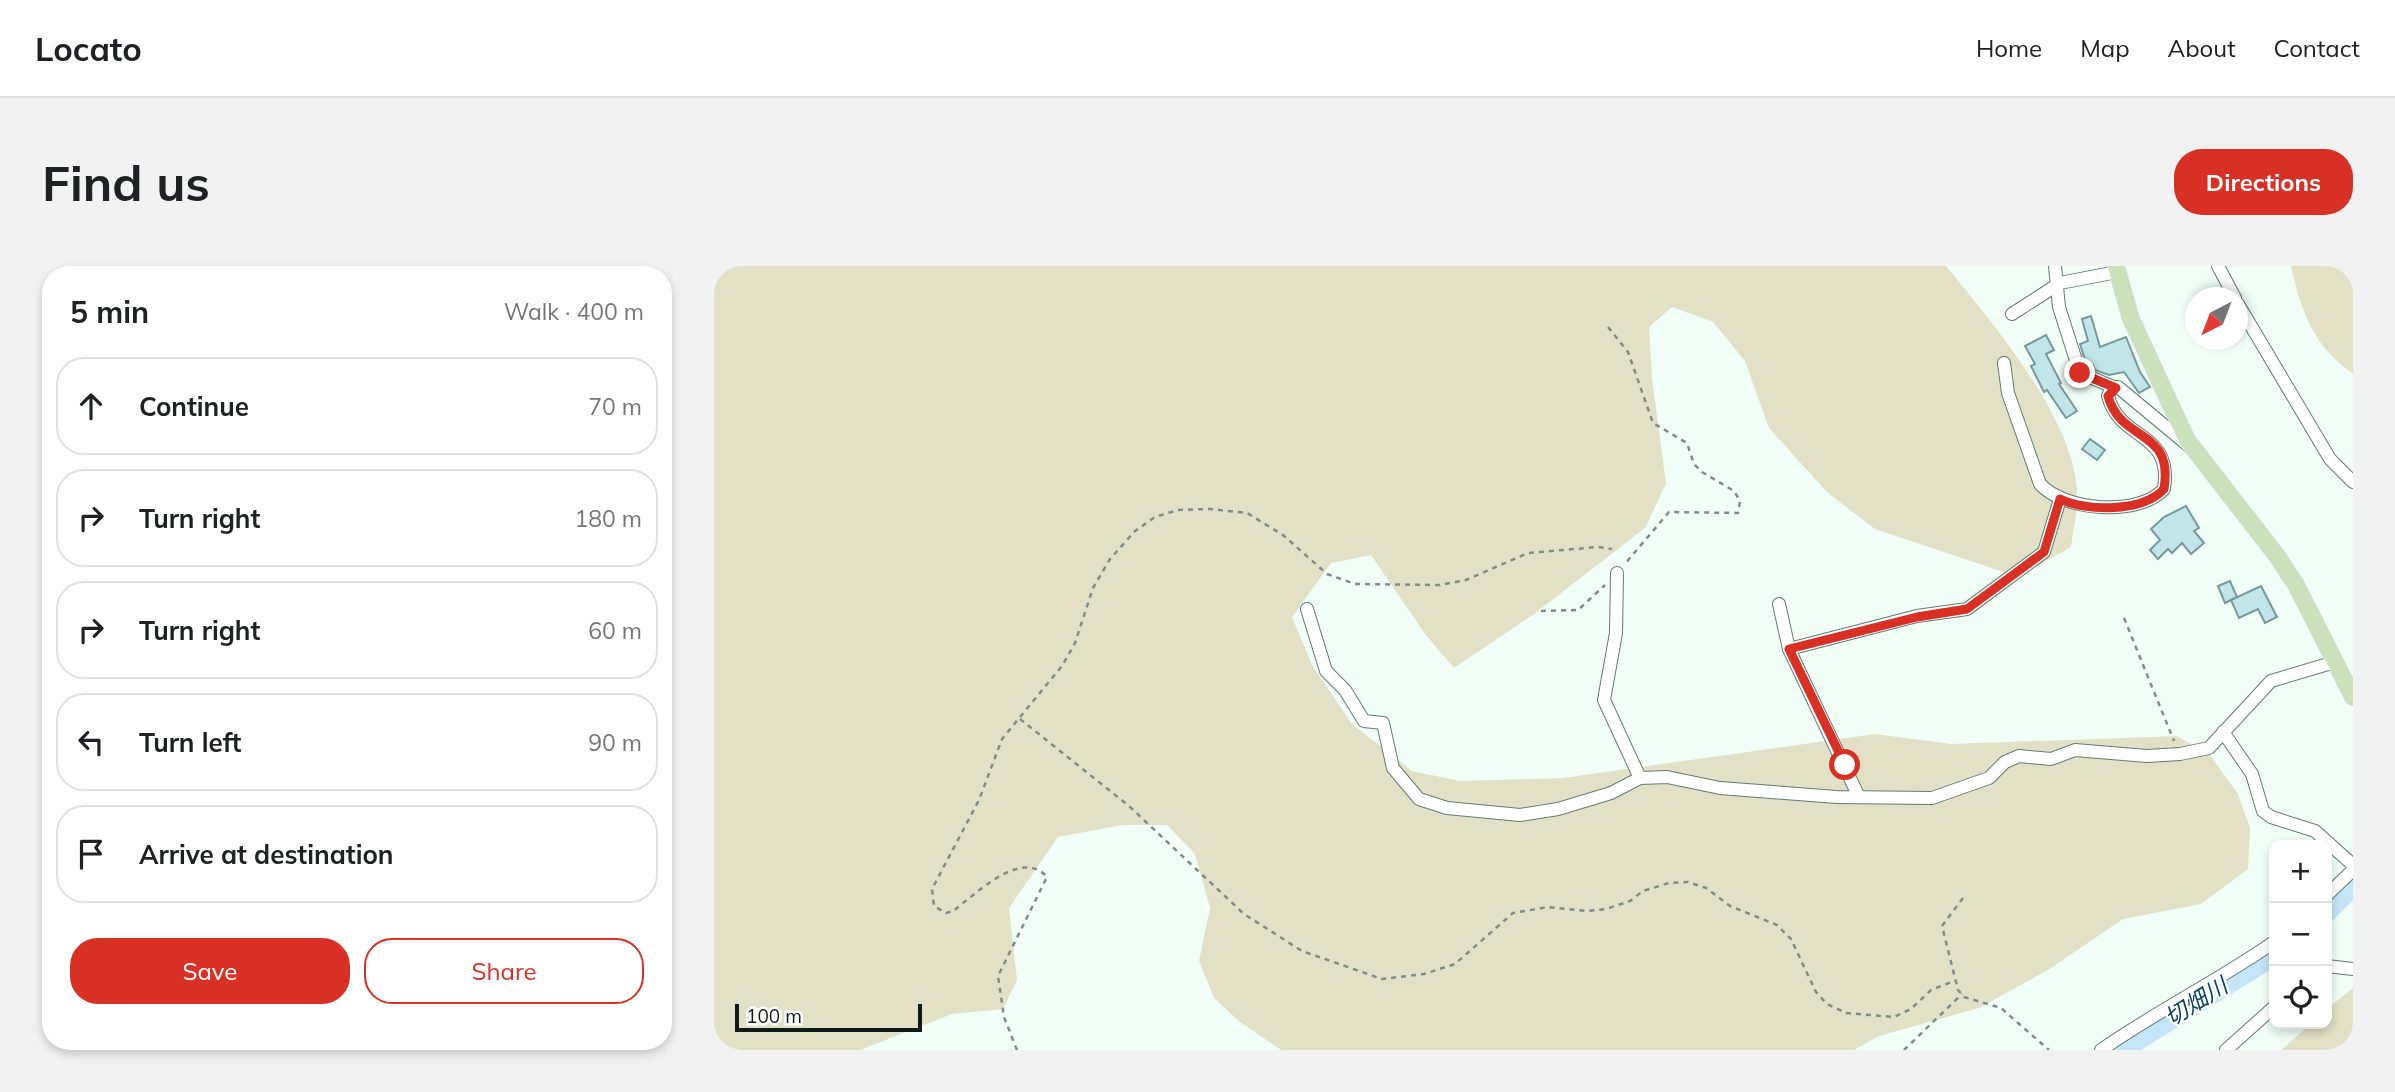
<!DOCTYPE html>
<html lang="en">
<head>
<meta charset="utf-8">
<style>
	body { margin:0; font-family:Mulish,"Noto Sans JP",sans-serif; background:#f2f2f2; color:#202124 }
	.controls { position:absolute; right:21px; bottom:21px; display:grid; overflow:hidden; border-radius:14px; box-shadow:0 4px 10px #0003 }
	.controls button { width:63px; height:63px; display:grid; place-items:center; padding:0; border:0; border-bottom:2px solid #e0e0e0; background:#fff; color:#202124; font:35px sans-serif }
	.compass { position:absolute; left:1471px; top:21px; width:63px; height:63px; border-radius:50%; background:#fff; box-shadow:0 4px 10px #0003; rotate:222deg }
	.scale { position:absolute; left:21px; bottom:18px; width:187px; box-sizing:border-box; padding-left:7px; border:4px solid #0f1a16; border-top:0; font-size:19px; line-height:24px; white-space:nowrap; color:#0f1a16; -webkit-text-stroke:5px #fff; paint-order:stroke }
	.stop { position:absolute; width:21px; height:21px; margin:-16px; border:5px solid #d93025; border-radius:50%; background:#fff }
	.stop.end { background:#d93025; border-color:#fff; box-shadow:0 2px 7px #0008 }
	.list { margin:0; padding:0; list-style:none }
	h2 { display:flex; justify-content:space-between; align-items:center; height:91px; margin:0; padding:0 28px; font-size:30px }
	h2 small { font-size:23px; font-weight:400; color:#757577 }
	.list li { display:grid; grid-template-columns:46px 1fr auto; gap:21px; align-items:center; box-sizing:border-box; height:98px; margin:0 14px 14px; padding:0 14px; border:2px solid #e0e0e0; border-radius:28px }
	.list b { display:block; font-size:26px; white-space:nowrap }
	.list em { font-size:23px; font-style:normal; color:#757577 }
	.actions { display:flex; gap:14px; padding:21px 28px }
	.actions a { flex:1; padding:16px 0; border:2px solid #d93025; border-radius:28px; text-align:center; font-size:24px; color:#d93025 }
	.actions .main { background:#d93025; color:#fff }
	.icon { flex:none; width:38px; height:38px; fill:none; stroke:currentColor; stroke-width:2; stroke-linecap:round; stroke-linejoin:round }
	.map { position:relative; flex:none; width:1639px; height:784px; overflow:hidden; border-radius:28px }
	header { display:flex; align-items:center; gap:42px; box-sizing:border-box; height:98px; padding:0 35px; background:#fff; border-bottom:2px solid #e0e0e0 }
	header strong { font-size:33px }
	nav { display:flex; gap:38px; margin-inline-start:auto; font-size:24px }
	.intro { display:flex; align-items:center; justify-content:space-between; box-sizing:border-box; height:168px; padding:0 42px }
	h1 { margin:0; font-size:49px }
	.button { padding:18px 32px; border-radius:28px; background:#d93025; color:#fff; font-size:24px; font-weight:700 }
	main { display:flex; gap:42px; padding:0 42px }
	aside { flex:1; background:#fff; border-radius:28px; box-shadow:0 4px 10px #0003 }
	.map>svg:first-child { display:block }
	.green { fill:#e3e0c8 }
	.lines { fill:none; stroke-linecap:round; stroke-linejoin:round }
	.river { stroke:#c4e4f8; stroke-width:23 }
	.building { fill:#c1e5e8; stroke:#77999b; stroke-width:2 }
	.minor-casing { stroke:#607d71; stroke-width:14 }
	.major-casing { stroke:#d9dada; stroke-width:18 }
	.path { stroke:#808c87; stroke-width:2.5; stroke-dasharray:5 5; stroke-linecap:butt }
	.minor { stroke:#fff; stroke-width:12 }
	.major { stroke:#cae1bc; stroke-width:16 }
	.route { stroke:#d93025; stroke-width:9 }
	.labels { text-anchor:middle; stroke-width:5; stroke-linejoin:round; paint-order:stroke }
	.water-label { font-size:23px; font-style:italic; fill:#08435f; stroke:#fff }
</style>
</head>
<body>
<header>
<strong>Locato</strong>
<nav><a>Home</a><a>Map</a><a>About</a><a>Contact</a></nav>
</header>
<div class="intro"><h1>Find us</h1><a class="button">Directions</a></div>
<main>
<aside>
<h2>5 min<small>Walk · 400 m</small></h2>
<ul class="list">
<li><svg class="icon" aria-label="ahead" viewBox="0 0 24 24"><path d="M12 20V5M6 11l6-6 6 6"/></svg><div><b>Continue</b></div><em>70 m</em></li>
<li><svg class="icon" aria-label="right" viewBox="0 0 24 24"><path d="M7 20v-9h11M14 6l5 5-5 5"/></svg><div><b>Turn right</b></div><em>180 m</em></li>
<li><svg class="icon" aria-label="right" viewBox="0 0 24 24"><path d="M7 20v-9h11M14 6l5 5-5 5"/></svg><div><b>Turn right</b></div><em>60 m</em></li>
<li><svg class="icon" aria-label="left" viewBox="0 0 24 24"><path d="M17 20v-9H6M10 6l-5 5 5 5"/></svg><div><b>Turn left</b></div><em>90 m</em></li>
<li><svg class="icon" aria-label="arrive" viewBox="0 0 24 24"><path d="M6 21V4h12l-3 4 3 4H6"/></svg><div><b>Arrive at destination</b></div></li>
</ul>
<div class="actions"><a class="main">Save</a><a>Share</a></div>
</aside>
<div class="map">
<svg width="1639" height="784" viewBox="0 0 1639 784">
	<rect width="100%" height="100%" fill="#f1fef8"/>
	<g class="green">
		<path d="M0,0H1232C1277,55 1362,154 1363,228C1364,245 1359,264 1357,281L1304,311L1161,263L1113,226L1055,162L1031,95L999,56L958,41L935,61L938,112L952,218L931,262L820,348L740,402L711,368L657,289L617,297L578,351L598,399L638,458L698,505L746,515L849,512L1161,468L1237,478L1463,470L1496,489L1524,528L1536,562L1534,603L1487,638L1409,653L1334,704L1265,742L1165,770L1140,784H567L526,756L500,732L485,695L496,642L481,588L453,559H408L344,571L295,642L303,714L289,743L238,748L146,784H0Z"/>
		<path d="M1577,0H1639V108C1598,78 1588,48 1577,0Z"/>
		<polygon points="1639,722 1639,784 1567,784 1597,758 1613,758 1613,743"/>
	</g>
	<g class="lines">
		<g class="river">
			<polyline points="1613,644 1639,618"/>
			<polyline points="1405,784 1560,688"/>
		</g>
	</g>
	<g class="building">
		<polygon points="1377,50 1386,81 1412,71 1426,106 1436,121 1425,127 1410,106 1395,109 1381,104 1379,99 1373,100 1366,78 1374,75 1368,53"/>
		<polygon points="1332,69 1340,84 1332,88 1347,117 1345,118 1363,145 1352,152 1333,124 1330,126 1317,100 1321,98 1311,80"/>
		<polygon points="1376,173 1391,184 1383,194 1368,183"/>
		<polygon points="1472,240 1485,262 1480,265 1490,277 1477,288 1468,277 1458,287 1454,283 1444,293 1436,284 1446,274 1437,263 1450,251"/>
		<polygon points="1516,315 1523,331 1511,337 1504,320"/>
		<polygon points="1547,320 1563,351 1551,357 1544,343 1525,352 1517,334"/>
	</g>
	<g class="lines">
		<g class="minor-casing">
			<g id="minor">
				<polyline points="1341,0 1345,41 1366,107 1402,122"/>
				<polyline points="1504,0 1521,32"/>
				<polyline points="1524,38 1616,193 1639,216"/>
				<polyline points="1298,48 1346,17 1403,6"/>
				<path d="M1290,97L1294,127L1326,218C1350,245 1425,251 1450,223C1459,164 1406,176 1394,130L1397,123L1404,121L1475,180"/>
				<polyline points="903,307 902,367 890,434 926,512"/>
				<polyline points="1065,338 1075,383 1144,529"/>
				<polyline points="593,343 612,405 631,424 650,455 669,457 679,502 705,533 733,542 806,549 844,543 897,527 926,512 953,511 1006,522 1123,531 1218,532 1275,512 1291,496 1305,490 1337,493 1361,484 1433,490 1466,488 1495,482 1557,415 1621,396"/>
				<polyline points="1075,383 1203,350 1253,343 1330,286 1346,233"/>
				<polyline points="1509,466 1538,508 1549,545 1557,551 1601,565 1639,599"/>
				<polyline points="1613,629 1639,604"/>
				<polyline points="1613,700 1639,703"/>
				<path d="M1387,784C1443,745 1504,715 1560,676"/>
				<polyline points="1512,784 1560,741"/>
			</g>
		</g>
		<g class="major-casing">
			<polyline id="major" points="1402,0 1417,53 1473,174 1563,290 1582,319 1639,431"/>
		</g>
		<g class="path">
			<polyline points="894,61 914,86 939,157 973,177 980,198 988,206 1020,225 1026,235 1024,247 955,246 910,299"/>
			<polyline points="827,345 864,344 891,319"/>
			<polyline points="1410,352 1460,475"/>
			<polyline points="306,453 415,540 530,648 588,685 668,713 710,708 741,698 799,647 834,641 872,645 892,643 916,635 929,625 955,617 974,616 992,622 1016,640 1063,659 1077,673 1102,726 1113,738 1132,747 1180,751 1197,743 1217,724 1240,715"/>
			<polyline points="1249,632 1228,660 1244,724 1250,731 1287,742 1335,784"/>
			<path d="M303,784L290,751L284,710L333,611C307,581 260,630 239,645L232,647L220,640L218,623L265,534L288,473L348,400L361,377L379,322L396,293L421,265L441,251L464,244L496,243L533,247L569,269L613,308L641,318L726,319L752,314L814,287L884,281L898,283"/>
			<polyline points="1190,784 1248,728"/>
		</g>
		<use href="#minor" class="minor"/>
		<use href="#major" class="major"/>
	</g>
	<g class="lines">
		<path class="route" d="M1131,499L1075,383L1203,351L1253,343L1330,286L1346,233C1373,246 1429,246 1450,223C1460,161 1407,178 1394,130L1402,122L1366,107"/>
	</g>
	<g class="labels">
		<g class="water-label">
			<text transform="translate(1482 736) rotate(-32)" y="8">切畑川</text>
		</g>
	</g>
</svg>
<div class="controls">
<button>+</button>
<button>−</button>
<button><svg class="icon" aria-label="locate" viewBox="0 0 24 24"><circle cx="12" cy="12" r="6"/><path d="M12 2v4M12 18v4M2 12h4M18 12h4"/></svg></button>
</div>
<svg class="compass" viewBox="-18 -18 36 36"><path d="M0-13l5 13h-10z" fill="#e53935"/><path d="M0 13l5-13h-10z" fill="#757577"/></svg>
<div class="scale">100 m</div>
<div class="stop" style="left:1131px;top:499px"></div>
<div class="stop end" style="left:1366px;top:107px"></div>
</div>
</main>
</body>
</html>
